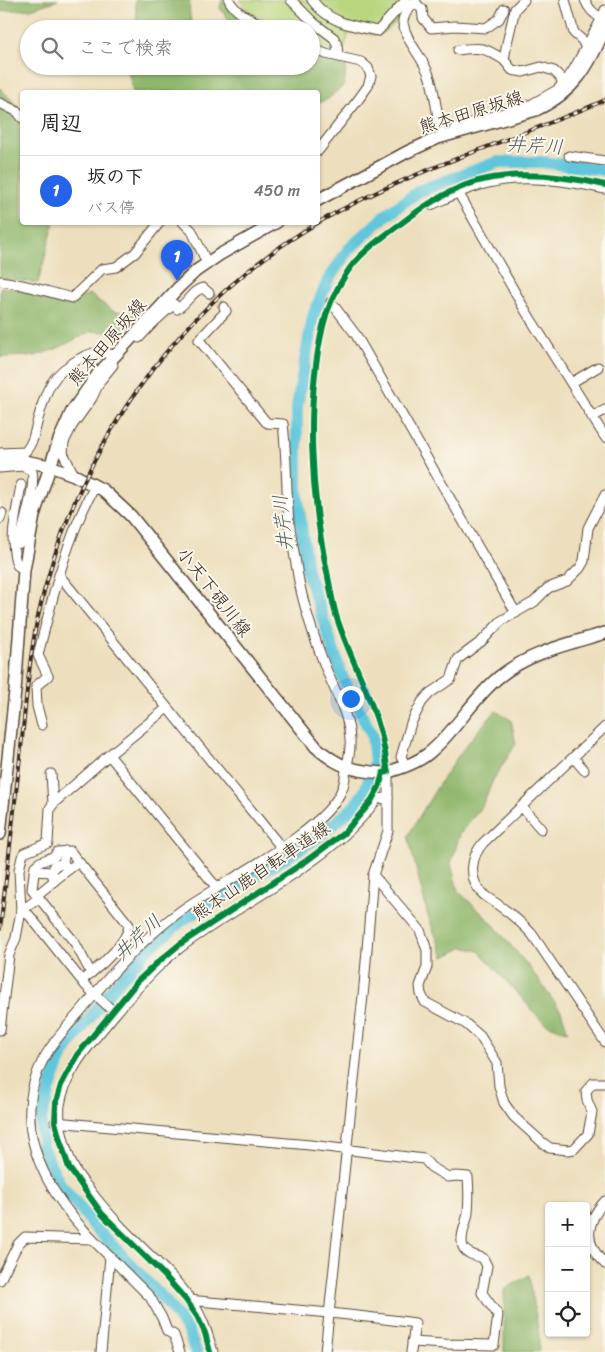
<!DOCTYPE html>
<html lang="ja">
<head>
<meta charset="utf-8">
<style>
	body { margin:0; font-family:Sriracha,"Klee One",sans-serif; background:#f6f6f6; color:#222 }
	.controls { position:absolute; right:15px; bottom:15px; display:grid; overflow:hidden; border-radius:5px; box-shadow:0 1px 4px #0004 }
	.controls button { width:45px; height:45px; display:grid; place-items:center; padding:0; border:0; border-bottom:1px solid #e0e0e0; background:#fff; color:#222; font:25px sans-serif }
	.you { position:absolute; left:350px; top:698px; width:18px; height:18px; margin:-12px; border:4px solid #fff; border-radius:50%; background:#1a73e8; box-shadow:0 0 0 8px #1a73e833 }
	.badge { display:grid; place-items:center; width:32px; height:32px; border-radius:50%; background:#2563eb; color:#fff; font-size:16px; font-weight:700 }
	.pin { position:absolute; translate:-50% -41px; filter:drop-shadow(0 1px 2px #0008) }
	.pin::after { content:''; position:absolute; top:26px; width:18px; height:15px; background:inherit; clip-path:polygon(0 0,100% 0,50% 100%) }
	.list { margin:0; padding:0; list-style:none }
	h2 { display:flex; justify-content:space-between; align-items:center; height:65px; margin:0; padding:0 20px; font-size:21px }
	h2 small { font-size:16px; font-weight:400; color:#767676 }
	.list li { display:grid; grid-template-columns:32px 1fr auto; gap:15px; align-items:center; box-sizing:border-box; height:70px; padding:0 20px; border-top:1px solid #e0e0e0 }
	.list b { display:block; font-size:19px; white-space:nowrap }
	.list p { margin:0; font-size:16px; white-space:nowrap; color:#767676 }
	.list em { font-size:16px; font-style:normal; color:#767676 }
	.icon { flex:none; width:28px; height:28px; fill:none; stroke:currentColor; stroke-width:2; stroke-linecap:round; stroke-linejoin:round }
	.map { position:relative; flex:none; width:605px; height:1352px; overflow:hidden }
	.search { position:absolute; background:#fff; box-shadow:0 1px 4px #0004; left:20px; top:20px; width:300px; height:55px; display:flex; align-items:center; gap:12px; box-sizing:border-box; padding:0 18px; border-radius:28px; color:#767676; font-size:19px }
	.panel { position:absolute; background:#fff; box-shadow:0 1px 4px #0004; left:20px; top:90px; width:300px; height:135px; border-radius:5px }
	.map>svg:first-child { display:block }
	.green { fill:#b7d67e; stroke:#79804e }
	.forest { fill:#91b76d; stroke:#667046 }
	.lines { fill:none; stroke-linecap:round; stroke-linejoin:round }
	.river { stroke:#5fc6dc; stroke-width:12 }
	.minor-tunnel { stroke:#c9bb9d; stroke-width:9; stroke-dasharray:9 4.5; stroke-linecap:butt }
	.minor-casing { stroke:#564536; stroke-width:11 }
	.major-casing { stroke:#564536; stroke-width:14 }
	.minor { stroke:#fff; stroke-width:9 }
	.major { stroke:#fff; stroke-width:11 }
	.rail-casing { stroke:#3b2a1e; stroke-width:4 }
	.rail { stroke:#fbf7ec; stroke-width:2; stroke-dasharray:5.5; stroke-linecap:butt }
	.cycleway-casing { stroke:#fbf7ec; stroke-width:9 }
	.cycleway { stroke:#00873e; stroke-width:6 }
	.labels { text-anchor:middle; stroke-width:4; stroke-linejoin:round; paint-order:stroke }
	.street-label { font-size:18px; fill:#3b2a1e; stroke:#fbf7ec }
	.water-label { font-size:19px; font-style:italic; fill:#465957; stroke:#fbf7ec }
</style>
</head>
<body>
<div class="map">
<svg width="605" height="1352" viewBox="0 0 605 1352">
	<rect width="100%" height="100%" fill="#fbf7ec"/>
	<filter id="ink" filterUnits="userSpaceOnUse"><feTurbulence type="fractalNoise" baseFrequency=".02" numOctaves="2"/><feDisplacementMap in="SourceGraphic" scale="10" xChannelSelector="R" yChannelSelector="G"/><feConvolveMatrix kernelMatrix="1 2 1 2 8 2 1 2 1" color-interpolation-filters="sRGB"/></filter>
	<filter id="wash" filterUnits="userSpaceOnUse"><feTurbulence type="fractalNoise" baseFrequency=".0096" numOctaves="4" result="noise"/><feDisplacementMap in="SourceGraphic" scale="20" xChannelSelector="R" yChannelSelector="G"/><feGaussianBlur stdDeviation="1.12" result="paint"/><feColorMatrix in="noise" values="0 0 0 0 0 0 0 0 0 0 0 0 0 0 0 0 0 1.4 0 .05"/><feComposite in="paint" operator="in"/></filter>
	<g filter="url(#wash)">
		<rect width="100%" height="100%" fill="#eddfbd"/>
		<polygon class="green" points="240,0 420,0 387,30 379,36 350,29 343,52 321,48 311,43 311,29 283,29 249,12"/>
		<g class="forest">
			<polygon points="0,0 58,0 31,9 2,11 0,14"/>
			<path d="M135,0H190C189,11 189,19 195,29H138Z"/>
			<polygon points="222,0 225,0 267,29 235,29 220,8"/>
			<polygon points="311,51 347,63 344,85 328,99 318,103 318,92 133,92 127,66 311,66"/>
			<polygon points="0,88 22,111 22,222 54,223 38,283 0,278"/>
			<polygon points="0,287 12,288 69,304 89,294 113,311 142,314 121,333 91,331 56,349 35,356 0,357"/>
			<path d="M496,711L511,720L516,744L493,780L482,806L460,834L451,864L458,891L493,924L529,967L561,1011L568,1032L544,1023L479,951L464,947L444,957L428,916L408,836C435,790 458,750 496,711Z"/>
			<polygon points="529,1275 539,1334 539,1352 504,1352 504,1290"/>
		</g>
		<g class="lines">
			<polyline class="river" points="196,1352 188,1331 167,1303 95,1227 59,1182 42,1147 41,1119 52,1082 64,1052 107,995 146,951 183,920 316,839 354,807 365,791 375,762 372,735 342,676 307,571 297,493 297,406 313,316 328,280 348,250 386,215 419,191 498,162 541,162 605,170"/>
		</g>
	</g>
	<g filter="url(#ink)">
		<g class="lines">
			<polyline class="minor-tunnel" points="209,293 224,307"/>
			<g class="minor-casing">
				<g id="minor">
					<path d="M229,0C237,16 257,21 272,29"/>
					<polyline points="291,0 314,23 334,38 337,45 338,56"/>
					<path d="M312,0C329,23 352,26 378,31L406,0"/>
					<path d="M416,0C411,6 402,15 403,23C406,42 423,57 429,75C436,94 436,113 441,132"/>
					<polyline points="524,0 515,9 507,43 504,60 512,70 523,72 541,67 554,71 560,77 563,84"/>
					<polyline points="565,0 574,33 582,40 586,48"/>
					<path d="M585,0C589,9 593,14 602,18L605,10"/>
					<polyline points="414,2 422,9 423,18 431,28 455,26 486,28 499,19 504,9"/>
					<polyline points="311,48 326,54 361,62 368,68 371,76 368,86 358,100 318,151"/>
					<path d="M458,50C481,47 484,47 504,60"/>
					<polyline points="0,103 18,112 22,118"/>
					<polyline points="455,128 532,104 557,90 566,81 574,69 602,18 605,22"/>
					<polyline points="569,156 605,161"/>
					<polyline points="458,192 525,310 605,437"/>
					<path d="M431,205C451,196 471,186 493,182C527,174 571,182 605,189"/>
					<polyline points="183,222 192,231 207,263"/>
					<path d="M0,281C25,284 48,292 72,298L102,269L116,267L135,253L160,222"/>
					<polyline points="331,302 356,335 516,613"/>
					<path d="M148,323L152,324L174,304L177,309C187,304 192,290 203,288L209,293"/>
					<polyline points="139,338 152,324"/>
					<polyline points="571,383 598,367"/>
					<polyline points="592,417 605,410"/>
					<path d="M0,453L25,452C33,443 34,435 37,423C46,391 49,375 81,358C93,352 102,350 115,356"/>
					<path d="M0,468L22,466L32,471C36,488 23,523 20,543L14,545"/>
					<polyline points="74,475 63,453 64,442 72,426 92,398 100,381 113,365"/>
					<path d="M21,485C17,510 8,540 17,565L24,570"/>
					<polyline points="0,519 2,513"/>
					<polyline points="59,575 281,847"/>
					<path d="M42,725L37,706L36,686L48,676L38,655C53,596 66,539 95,486"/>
					<path d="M605,727L483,843C471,857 468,877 481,892C485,897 492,900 497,904C510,913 521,922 532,934L605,1042"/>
					<polyline points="109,755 217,888"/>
					<polyline points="574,758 584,770"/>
					<polyline points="406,766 401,757 411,723 422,702 430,693 451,679 458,659 482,641 501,621 534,602 548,588 567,581 580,568 584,561 588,528 605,495"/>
					<polyline points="51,774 53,804"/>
					<polyline points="522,807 541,829"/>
					<polyline points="63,864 69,869 79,862"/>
					<polyline points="34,871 52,872 55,865 63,864 65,851"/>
					<polyline points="373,875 420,930 427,950 427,967 420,986 421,994 425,1002 466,1024 480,1036 497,1063 499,1086 504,1103 514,1117 543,1143 550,1148 568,1150 574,1149 588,1134 592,1112 587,1100 586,1091 593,1083 605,1083"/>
					<polyline points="54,881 69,869"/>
					<polyline points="37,895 54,881 52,872"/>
					<path d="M39,898L32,889L35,866L40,862L55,856L57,852L70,851L129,925C128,941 103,964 91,973"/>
					<polyline points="21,911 29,915 86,986 113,1011"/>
					<polyline points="21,911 39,898 75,943 91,973 86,977"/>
					<polyline points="0,1030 9,955 16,938 21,911 19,870 22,857 24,853 48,843 50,808 56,801 109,755 167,708"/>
					<path d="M55,1122L310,1145L424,1159L431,1167L448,1177L456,1176L468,1177C469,1189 469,1201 468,1212C467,1223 459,1236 463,1247C466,1254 476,1256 483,1258L487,1266L482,1293L498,1315L494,1345L445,1344L412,1342"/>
					<path d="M605,1201C586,1222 583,1243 605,1264"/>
					<polyline points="92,1239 150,1297 162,1318 167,1331 174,1335 180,1352"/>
					<path d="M0,1280L18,1244L25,1237L92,1239C49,1194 13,1135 38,1071C47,1047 68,1026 84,1007C113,971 144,937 182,910C221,882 326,832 342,789C345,783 345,776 346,770C348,760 351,750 350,740C349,712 332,687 323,661C313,634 303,605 298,576C295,558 292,540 289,522C286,490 287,456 283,424L268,423L266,422L199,340L226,311L224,307"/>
					<path d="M190,1300C265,1308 340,1312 415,1323L411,1352"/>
					<polyline points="101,1352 110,1257"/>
					<path d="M213,1352C208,1335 203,1318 193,1303C183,1287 169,1274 156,1261C132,1238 109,1216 89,1189C83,1182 76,1173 72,1164C65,1147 58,1124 60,1105C66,1068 93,1041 116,1013C137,988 159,963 185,944C250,897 329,864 377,799L388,798"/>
					<polyline points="325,1352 364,986 373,875 388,831 388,772"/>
				</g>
			</g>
			<g class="major-casing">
				<g id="major">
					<path d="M318,200L407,152L438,138L536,110C575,92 589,66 605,28"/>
					<path d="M0,462L24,461L50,466L74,475L103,490L131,516L316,747C338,767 354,771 383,773"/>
					<path d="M388,772C402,768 417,763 429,753C456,731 472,699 499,677C530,652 569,644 605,633"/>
					<polyline points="0,834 15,691 24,570 34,515 59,440 72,411 98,374 179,287 196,271 219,255 277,222"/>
				</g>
			</g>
			<use href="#minor" class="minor"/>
			<use href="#major" class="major"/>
			<g class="rail-casing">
				<path id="rail" d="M0,929C8,866 15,802 22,739C26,699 29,660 37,621C72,456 173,307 319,222C409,170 510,142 605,100"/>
			</g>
			<use href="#rail" class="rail"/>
			<g class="cycleway-casing">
				<path id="cycleway" d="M210,1352L205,1333L197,1316L186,1300L163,1274L102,1214L69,1168L59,1137L55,1122L56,1102L61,1085L77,1055L137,982L157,963L180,944L306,861L344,833L370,803L379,787L383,773L388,772C386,764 386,756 384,748C382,735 378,722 373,709C362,677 346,648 336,615C332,601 330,586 327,572C311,495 305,403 323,326C327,308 336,290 346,274C358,254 380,239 399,225C426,204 457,184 492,178C528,172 569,177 605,185"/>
			</g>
			<use href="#cycleway" class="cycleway"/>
		</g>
	</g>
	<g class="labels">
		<g class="street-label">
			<text transform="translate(471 112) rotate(-17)" y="6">熊本田原坂線</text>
			<text transform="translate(107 342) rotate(-49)" y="6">熊本田原坂線</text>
			<text transform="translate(214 592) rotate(52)" y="6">小天下硯川線</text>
			<text transform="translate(261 871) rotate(-34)" y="6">熊本山鹿自転車道線</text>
		</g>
		<g class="water-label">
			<text transform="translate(535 145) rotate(3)" y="7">井芹川</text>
			<text transform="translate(282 523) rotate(-96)" y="7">井芹川</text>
			<text transform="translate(137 937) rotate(-43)" y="7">井芹川</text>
		</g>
	</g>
</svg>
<div class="controls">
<button>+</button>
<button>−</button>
<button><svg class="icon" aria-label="locate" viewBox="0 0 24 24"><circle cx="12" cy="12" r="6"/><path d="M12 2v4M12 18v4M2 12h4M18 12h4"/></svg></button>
</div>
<div class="you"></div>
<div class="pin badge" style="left:177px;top:281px">1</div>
<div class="search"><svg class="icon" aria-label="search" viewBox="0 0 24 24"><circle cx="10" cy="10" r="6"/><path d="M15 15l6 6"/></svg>ここで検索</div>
<section class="panel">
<h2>周辺<small></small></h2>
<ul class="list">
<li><span class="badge">1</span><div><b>坂の下</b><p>バス停</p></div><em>450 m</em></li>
</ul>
</section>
</div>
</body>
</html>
